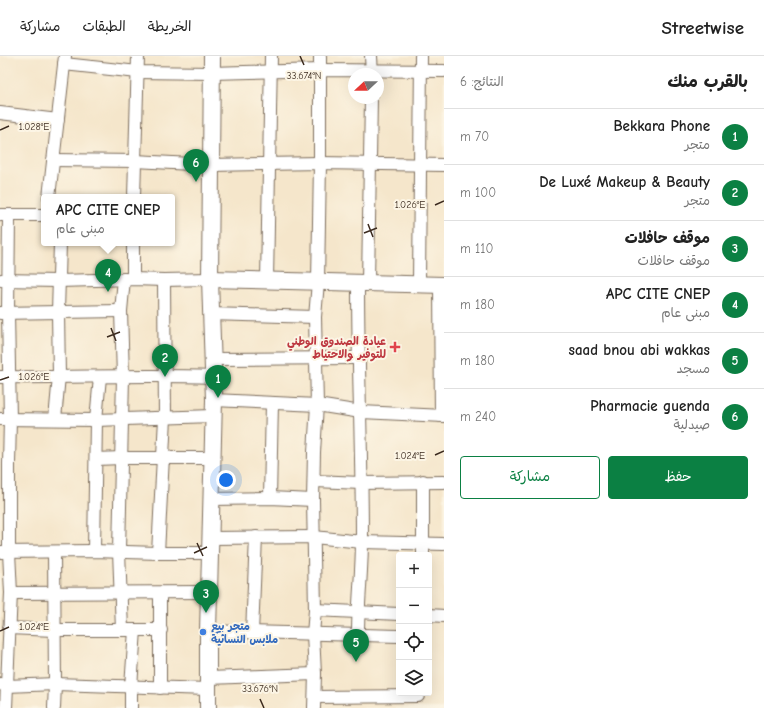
<!DOCTYPE html>
<html lang="ar">
<head>
<meta charset="utf-8">
<style>
	body { margin:0; font-family:"Comic Neue","Playpen Sans Arabic",sans-serif; background:#f6f6f6; color:#222; direction:rtl }
	.controls { position:absolute; right:12px; bottom:12px; display:grid; overflow:hidden; border-radius:4px; box-shadow:0 4px 16px #0002 }
	.controls button { width:36px; height:36px; display:grid; place-items:center; padding:0; border:0; border-bottom:1px solid #e0e0e0; background:#fff; color:#222; font:20px sans-serif }
	.compass { position:absolute; left:348px; top:12px; width:36px; height:36px; border-radius:50%; background:#fff; box-shadow:0 4px 16px #0002; rotate:248deg }
	.you { position:absolute; left:226px; top:424px; width:14px; height:14px; margin:-10px; border:3px solid #fff; border-radius:50%; background:#1a73e8; box-shadow:0 0 0 6px #1a73e833 }
	.badge { display:grid; place-items:center; width:26px; height:26px; border-radius:50%; background:#0b8043; color:#fff; font-size:13px; font-weight:700 }
	.pin { position:absolute; translate:-50% -33px; filter:drop-shadow(0 1px 2px #0008) }
	.pin::after { content:''; position:absolute; top:21px; width:14px; height:12px; background:inherit; clip-path:polygon(0 0,100% 0,50% 100%) }
	.popup { position:absolute; left:41px; top:138px; width:134px; height:52px; box-sizing:border-box; display:grid; place-content:center; border-radius:4px; background:#fff; filter:drop-shadow(0 1px 3px #0005); font-size:13px; white-space:nowrap; color:#767676 }
	.popup b { font-size:15px; color:#222 }
	.popup::after { content:''; position:absolute; left:50%; top:100%; margin-left:-8px; border:8px solid transparent; border-top-color:#fff }
	.list { margin:0; padding:0; list-style:none }
	h2 { display:flex; justify-content:space-between; align-items:center; height:52px; margin:0; padding:0 16px; font-size:17px }
	h2 small { font-size:13px; font-weight:400; color:#767676 }
	.list li { display:grid; grid-template-columns:26px 1fr auto; gap:12px; align-items:center; box-sizing:border-box; height:56px; padding:0 16px; border-top:1px solid #e0e0e0 }
	.list b { display:block; font-size:15px; white-space:nowrap }
	.list p { margin:0; font-size:13px; white-space:nowrap; color:#767676 }
	.list em { font-size:13px; font-style:normal; color:#767676 }
	.actions { display:flex; gap:8px; padding:12px 16px }
	.actions a { flex:1; padding:9px 0; border:1px solid #0b8043; border-radius:4px; text-align:center; font-size:14px; color:#0b8043 }
	.actions .main { background:#0b8043; color:#fff }
	.icon { flex:none; width:22px; height:22px; fill:none; stroke:currentColor; stroke-width:2; stroke-linecap:round; stroke-linejoin:round }
	.map { position:relative; flex:none; width:444px; height:652px; overflow:hidden; direction:ltr }
	header { display:flex; align-items:center; gap:24px; box-sizing:border-box; height:56px; padding:0 20px; background:#fff; border-bottom:1px solid #e0e0e0 }
	header strong { font-size:19px }
	nav { display:flex; gap:22px; margin-inline-start:auto; font-size:14px }
	main { display:flex }
	aside { flex:1; background:#fff }
	.map>svg:first-child { display:block }
	.lines { fill:none; stroke-linecap:round; stroke-linejoin:round }
	.minor-casing { stroke:#7c6c5b; stroke-width:14 }
	.major-casing { stroke:#7c6c5b; stroke-width:18 }
	.minor { stroke:#fff; stroke-width:12 }
	.major { stroke:#fff; stroke-width:16 }
	.ticks { fill:none; stroke:#3b2a1e; stroke-width:1.5 }
	.health-dot { fill:#e0444e; stroke:#fcf5e5; stroke-width:1.5 }
	.shop-dot { fill:#3f7fe0; stroke:#fcf5e5; stroke-width:1.5 }
	.labels { text-anchor:middle; stroke-width:4; stroke-linejoin:round; paint-order:stroke }
	.health-label { font-size:11px; font-weight:bold; fill:#be3a42; stroke:#fcf5e5; text-anchor:end }
	.shop-label { font-size:11px; font-weight:bold; fill:#366cbe; stroke:#fcf5e5; text-anchor:start }
	.ticks-label { font-size:10px; text-anchor:middle; fill:#3b2a1e; stroke:#fcf5e5; stroke-width:4; stroke-linejoin:round; paint-order:stroke }
</style>
</head>
<body>
<header>
<strong>Streetwise</strong>
<nav><a>الخريطة</a><a>الطبقات</a><a>مشاركة</a></nav>
</header>
<main>
<aside>
<h2>بالقرب منك<small>النتائج: 6</small></h2>
<ul class="list">
<li><span class="badge">1</span><div><b>Bekkara Phone</b><p>متجر</p></div><em>70 m</em></li>
<li><span class="badge">2</span><div><b>De Luxé Makeup &amp; Beauty</b><p>متجر</p></div><em>100 m</em></li>
<li><span class="badge">3</span><div><b>موقف حافلات</b><p>موقف حافلات</p></div><em>110 m</em></li>
<li><span class="badge">4</span><div><b>APC CITE CNEP</b><p>مبنى عام</p></div><em>180 m</em></li>
<li><span class="badge">5</span><div><b>saad bnou abi wakkas</b><p>مسجد</p></div><em>180 m</em></li>
<li><span class="badge">6</span><div><b>Pharmacie guenda</b><p>صيدلية</p></div><em>240 m</em></li>
</ul>
<div class="actions"><a class="main">حفظ</a><a>مشاركة</a></div>
</aside>
<div class="map">
<svg width="444" height="652" viewBox="0 0 444 652">
	<rect width="100%" height="100%" fill="#fcf5e5"/>
	<filter id="ink" filterUnits="userSpaceOnUse"><feTurbulence type="fractalNoise" baseFrequency=".025" numOctaves="2"/><feDisplacementMap in="SourceGraphic" scale="8" xChannelSelector="R" yChannelSelector="G"/><feConvolveMatrix kernelMatrix="1 2 1 2 8 2 1 2 1" color-interpolation-filters="sRGB"/></filter>
	<filter id="wash" filterUnits="userSpaceOnUse"><feTurbulence type="fractalNoise" baseFrequency=".012" numOctaves="4" result="noise"/><feDisplacementMap in="SourceGraphic" scale="16" xChannelSelector="R" yChannelSelector="G"/><feGaussianBlur stdDeviation="0.9" result="paint"/><feColorMatrix in="noise" values="0 0 0 0 0 0 0 0 0 0 0 0 0 0 0 0 0 1.4 0 .05"/><feComposite in="paint" operator="in"/></filter>
	<g filter="url(#wash)">
		<rect width="100%" height="100%" fill="#f5e6cb"/>
	</g>
	<g filter="url(#ink)">
		<g class="lines">
			<g class="minor-casing">
				<g id="minor">
					<polyline points="371,0 372,18"/>
					<polyline points="64,8 138,16 211,17 320,14 444,15"/>
					<polyline points="0,57 58,64"/>
					<polyline points="53,104 135,105 210,109 320,107 444,109"/>
					<polyline points="49,141 65,0"/>
					<polyline points="134,141 138,0"/>
					<polyline points="0,159 44,159"/>
					<polyline points="133,223 133,187"/>
					<polyline points="1,224 58,225 133,223 164,224 210,223"/>
					<polyline points="267,225 271,0"/>
					<polyline points="368,227 371,42"/>
					<polyline points="419,228 421,0"/>
					<polyline points="440,229 441,360"/>
					<polyline points="0,257 121,255"/>
					<polyline points="210,258 315,261"/>
					<polyline points="212,303 358,302"/>
					<path d="M0,321C71,322 142,318 212,321"/>
					<polyline points="214,344 317,349 361,356 444,360"/>
					<polyline points="0,363 96,364 213,360"/>
					<polyline points="55,363 59,320 58,256 60,187"/>
					<polyline points="96,403 122,402 212,402"/>
					<polyline points="315,425 361,427 444,426"/>
					<polyline points="423,425 423,499"/>
					<polyline points="270,442 272,347"/>
					<polyline points="212,443 270,442 313,444"/>
					<polyline points="210,482 314,481 362,486 444,488"/>
					<polyline points="94,495 96,364 100,321"/>
					<polyline points="0,496 94,495 158,497 211,497"/>
					<polyline points="158,497 165,362 164,224"/>
					<polyline points="11,537 210,536"/>
					<polyline points="315,554 399,558"/>
					<polyline points="429,559 444,560"/>
					<polyline points="9,572 54,574 161,574"/>
					<polyline points="122,574 119,495 123,321 121,255 124,223"/>
					<polyline points="208,575 399,580"/>
					<polyline points="252,577 256,481"/>
					<path d="M358,578C358,547 362,516 362,484C362,399 358,313 358,227"/>
					<polyline points="209,622 315,618"/>
					<polyline points="0,628 7,630 55,628 208,633"/>
					<polyline points="160,632 160,537"/>
					<polyline points="315,641 418,640"/>
					<polyline points="6,652 11,537 9,496 9,408 10,363 8,257 9,159"/>
					<polyline points="54,652 55,628 54,496"/>
					<polyline points="131,652 131,631 135,574"/>
					<polyline points="314,652 315,618 313,578 315,554 313,444 314,396 317,349 315,261 318,226 320,107 320,0"/>
				</g>
			</g>
			<g class="major-casing">
				<g id="major">
					<polyline points="210,223 444,229"/>
					<polyline points="208,652 208,575 214,344 210,223 212,0"/>
				</g>
			</g>
			<use href="#minor" class="minor"/>
			<use href="#major" class="major"/>
		</g>
	</g>
	<path class="ticks" d="M300,0L304,9M0,74L9,70M435,149L444,145M368,168L373,181M364,177L377,172M111,272L116,285M107,281L120,276M0,324L9,321M435,399L444,395M197,487L203,500M194,497L207,491M0,575L9,571M260,643L264,652"/>
	<path class="health-dot" d="M393 285h4v4h4v4h-4v4h-4v-4h-4v-4h4z"/>
	<circle class="shop-dot" cx="203" cy="576" r="4"/>
	<g class="labels">
		<g class="health-label">
			<text x="386" y="289">عيادة الصندوق الوطني<tspan x="386" dy="13">للتوفير والاحتياط</tspan></text>
		</g>
		<g class="shop-label">
			<text x="211" y="574">متجر بيع<tspan x="211" dy="13">ملابس النسائية</tspan></text>
		</g>
	</g>
	<g class="ticks-label">
		<text x="304" y="23">33.674°N</text>
		<text x="34" y="74">1.028°E</text>
		<text x="410" y="152">1.026°E</text>
		<text x="34" y="324">1.026°E</text>
		<text x="410" y="403">1.024°E</text>
		<text x="34" y="574">1.024°E</text>
		<text x="260" y="636">33.676°N</text>
	</g>
</svg>
<div class="controls">
<button>+</button>
<button>−</button>
<button><svg class="icon" aria-label="locate" viewBox="0 0 24 24"><circle cx="12" cy="12" r="6"/><path d="M12 2v4M12 18v4M2 12h4M18 12h4"/></svg></button>
<button><svg class="icon" aria-label="layers" viewBox="0 0 24 24"><path d="M12 4l9 5-9 5-9-5zM3 14l9 5 9-5"/></svg></button>
</div>
<svg class="compass" viewBox="-18 -18 36 36"><path d="M0-13l5 13h-10z" fill="#e53935"/><path d="M0 13l5-13h-10z" fill="#767676"/></svg>
<div class="you"></div>
<div class="pin badge" style="left:218px;top:342px">1</div>
<div class="pin badge" style="left:165px;top:321px">2</div>
<div class="pin badge" style="left:206px;top:557px">3</div>
<div class="pin badge" style="left:108px;top:236px">4</div>
<div class="popup"><b>APC CITE CNEP</b>مبنى عام</div>
<div class="pin badge" style="left:356px;top:606px">5</div>
<div class="pin badge" style="left:196px;top:126px">6</div>
</div>
</main>
</body>
</html>
